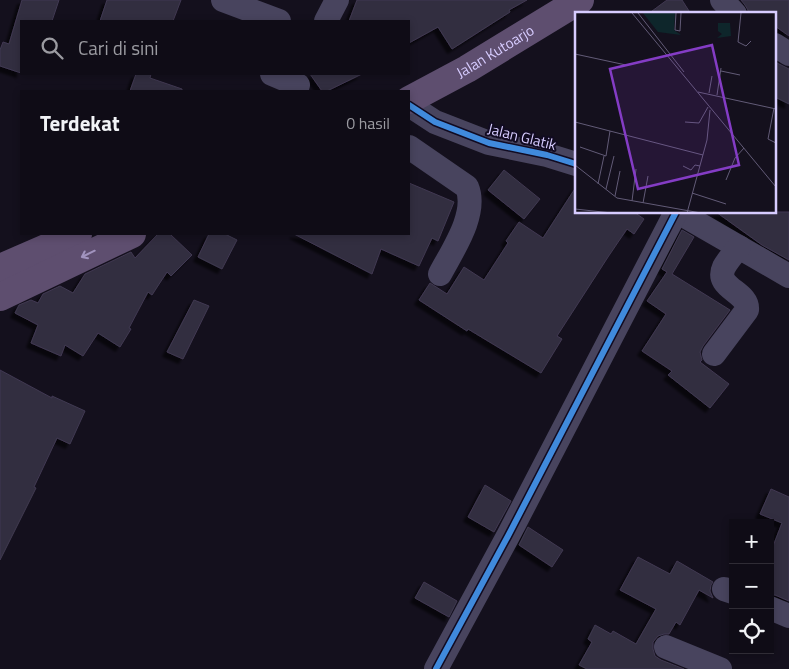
<!DOCTYPE html>
<html lang="id">
<head>
<meta charset="utf-8">
<style>
	body { margin:0; font-family:"Titillium Web",sans-serif; background:#18151f; color:#f1f3f6 }
	.controls { position:absolute; right:15px; bottom:15px; display:grid; overflow:hidden; border-radius:0px; box-shadow:0 2px 8px #0003 }
	.controls button { width:45px; height:45px; display:grid; place-items:center; padding:0; border:0; border-bottom:1px solid #2f2c35; background:#0f0c16; color:#f1f3f6; font:25px sans-serif }
	.list { margin:0; padding:0; list-style:none }
	h2 { display:flex; justify-content:space-between; align-items:center; height:65px; margin:0; padding:0 20px; font-size:21px }
	h2 small { font-size:16px; font-weight:400; color:#9b9ba1 }
	.icon { flex:none; width:28px; height:28px; fill:none; stroke:currentColor; stroke-width:2; stroke-linecap:round; stroke-linejoin:round }
	.map { position:relative; flex:none; width:789px; height:669px; overflow:hidden }
	.search { position:absolute; background:#0f0c16; box-shadow:0 2px 8px #0003; left:20px; top:20px; width:390px; height:55px; display:flex; align-items:center; gap:12px; box-sizing:border-box; padding:0 18px; border-radius:0px; color:#9b9ba1; font-size:19px }
	.panel { position:absolute; background:#0f0c16; box-shadow:0 2px 8px #0003; left:20px; top:90px; width:390px; height:145px; border-radius:0px }
	.map>svg:first-child { display:block }
	.building { fill:#322e3f; stroke:#413952; filter:url(#shadow) }
	.lines { fill:none; stroke-linecap:round; stroke-linejoin:round }
	.minor { stroke:#48445e; stroke-width:24 }
	.major { stroke:#5e4e6f; stroke-width:28 }
	.cycleway-casing { stroke:#110b22; stroke-width:9 }
	.cycleway { stroke:#408adc; stroke-width:6 }
	.oneway { stroke:#a193be }
	.labels { text-anchor:middle; stroke-width:4; stroke-linejoin:round; paint-order:stroke }
	.street-label { font-size:15px; fill:#d7ccff; stroke:#110b22 }
	.inset-road { fill:none; stroke:#625b77; stroke-width:1 }
	.view { fill:#843cc5; fill-opacity:0.15; stroke:#843cc5; stroke-width:2.5 }
	.inset-edge { fill:none; stroke:#d7ccff; stroke-width:2.5 }
</style>
</head>
<body>
<div class="map">
<svg width="789" height="669" viewBox="0 0 789 669">
	<defs>
		<filter id="shadow"><feDropShadow dx="-4.5" dy="4.5" stdDeviation="1" flood-color="#0009"/></filter>
	</defs>
	<rect width="100%" height="100%" fill="#14101d"/>
	<g class="building">
		<polygon points="22,0 59,0 52,21 21,21 21,73 0,66 0,50 3,42 9,44"/>
		<polygon points="107,0 181,0 173,21 100,21"/>
		<polygon points="357,0 527,0 509,10 510,12 452,49 438,27 409,43 409,21 349,21"/>
		<polygon points="667,0 682,0 691,14 648,14"/>
		<polygon points="741,0 789,0 789,36 775,26 775,14 748,14 748,10 745,5"/>
		<polygon points="775,62 789,69 789,104 775,97"/>
		<polygon points="136,74 151,74 150,78 182,89 182,91 130,91"/>
		<polygon points="310,74 362,74 327,91 322,91"/>
		<polygon points="504,170 540,199 524,219 488,190"/>
		<polygon points="409,183 454,202 438,241 432,238 419,266 381,249 372,274 294,234 409,234"/>
		<polygon points="576,187 576,212 634,212 644,219 634,234 627,229 608,257 557,336 562,339 541,373 468,329 467,331 419,300 430,283 447,294 464,267 484,280 508,243 506,241 519,222 543,238"/>
		<polygon points="716,212 789,212 789,260 762,245"/>
		<polygon points="682,230 694,237 672,274 730,310 703,346 700,352 702,360 700,362 729,384 710,408 668,375 672,371 642,351 666,314 647,301 667,272 662,269"/>
		<polygon points="158,234 170,234 192,255 171,276 167,272 152,295 148,292 129,328 131,329 120,347 98,333 83,356 65,345 61,356 31,343 38,325 15,313 19,305 31,300 38,303 43,294 60,286 73,293 85,274 131,252 135,258"/>
		<polygon points="209,234 225,234 237,240 222,269 198,257"/>
		<polygon points="194,300 209,306 183,359 167,352"/>
		<polygon points="0,370 52,398 52,396 85,411 70,444 57,438 34,487 36,488 0,560"/>
		<polygon points="485,485 511,501 494,532 468,517"/>
		<polygon points="771,489 789,497 789,601 775,595 770,595 770,554 782,523 760,514"/>
		<polygon points="528,527 563,550 552,567 519,545"/>
		<polygon points="638,557 670,574 677,561 713,582 711,585 710,591 713,598 699,590 680,625 676,622 669,634 664,634 658,636 653,642 653,649 655,656 661,660 684,669 587,669 579,665 592,642 588,639 595,625 611,634 613,631 636,644 656,609 620,590"/>
		<polygon points="424,582 457,601 449,617 415,598"/>
	</g>
	<g class="lines">
		<g class="minor">
			<polyline points="223,0 279,21"/>
			<polyline points="722,0 735,14"/>
			<polyline points="326,21 337,0"/>
			<polyline points="775,45 789,54"/>
			<polyline points="272,74 298,85"/>
			<polyline points="409,105 435,122 489,143 547,155 576,164"/>
			<path d="M409,147L467,187C478,214 452,251 440,274"/>
			<polyline points="678,212 789,276"/>
			<path d="M714,354L747,310C749,291 714,289 724,267C728,260 734,253 739,247"/>
			<polyline points="724,589 733,592"/>
			<polyline points="770,608 789,616"/>
			<polyline points="666,647 720,669"/>
			<polyline points="436,669 508,536 676,212"/>
		</g>
		<g class="major">
			<path id="s1" d="M409,100L467,69L580,0"/>
			<polyline points="0,268 78,234"/>
			<polyline points="0,297 132,234"/>
		</g>
		<g class="cycleway-casing">
			<g id="cycleway">
				<polyline points="409,105 435,122 489,143 547,155 576,164"/>
				<polyline points="436,669 508,536 676,212"/>
			</g>
		</g>
		<use href="#cycleway" class="cycleway"/>
	</g>
	<defs><path id="oneway-shaft" d="M-6 0H5M1.5-3L5.5 0L1.5 3" fill="none" stroke-width="1.6" stroke-linecap="round" stroke-linejoin="round" transform="scale(1.25)"/></defs>
	<use class="oneway" href="#oneway-shaft" transform="translate(88 254) rotate(154)"/>
	<g class="labels">
		<g class="street-label">
			<text dy="5" stroke="none"><textPath href="#s1" startOffset="99">Jalan Kutoarjo</textPath></text>
			<text transform="translate(522 137) rotate(14)" y="5">Jalan Glatik</text>
		</g>
	</g>
	<g transform="translate(575 12)">
		<rect width="201" height="201" fill="#14101d"/>
		<path d="M68,1H100L99,18L106,23L83,20ZM143,11H155L156,24L142,26L147,22L143,19Z" fill="#0e262b"/>
		<path class="inset-road" d="M57,1L201,175M63,1L109,60M101,1L100,18L105,19L106,1M166,1L163,30L171,34L176,29M0,42L51,53M146,59L165,63M123,80L201,97M134,81L137,64M142,83L146,56M199,96L193,127L201,131M0,110L128,143M110,110L124,111L133,95M5,135L31,144L35,119M0,153L42,186L126,201M108,154L116,158L120,153L125,154M151,168L160,146L169,136M23,172L29,144M31,177L39,144M117,181L151,192M40,184L45,159M57,189L61,157M68,191L73,164M0,197L37,201M112,201L132,128L135,98"/>
		<path class="view" d="M137,33L164,153L63,177L35,57Z"/>
		<rect width="201" height="201" class="inset-edge"/>
	</g>
</svg>
<div class="controls">
<button>+</button>
<button>−</button>
<button><svg class="icon" aria-label="locate" viewBox="0 0 24 24"><circle cx="12" cy="12" r="6"/><path d="M12 2v4M12 18v4M2 12h4M18 12h4"/></svg></button>
</div>
<div class="search"><svg class="icon" aria-label="search" viewBox="0 0 24 24"><circle cx="10" cy="10" r="6"/><path d="M15 15l6 6"/></svg>Cari di sini</div>
<section class="panel">
<h2>Terdekat<small>0 hasil</small></h2>
<ul class="list">
</ul>
</section>
</div>
</body>
</html>
